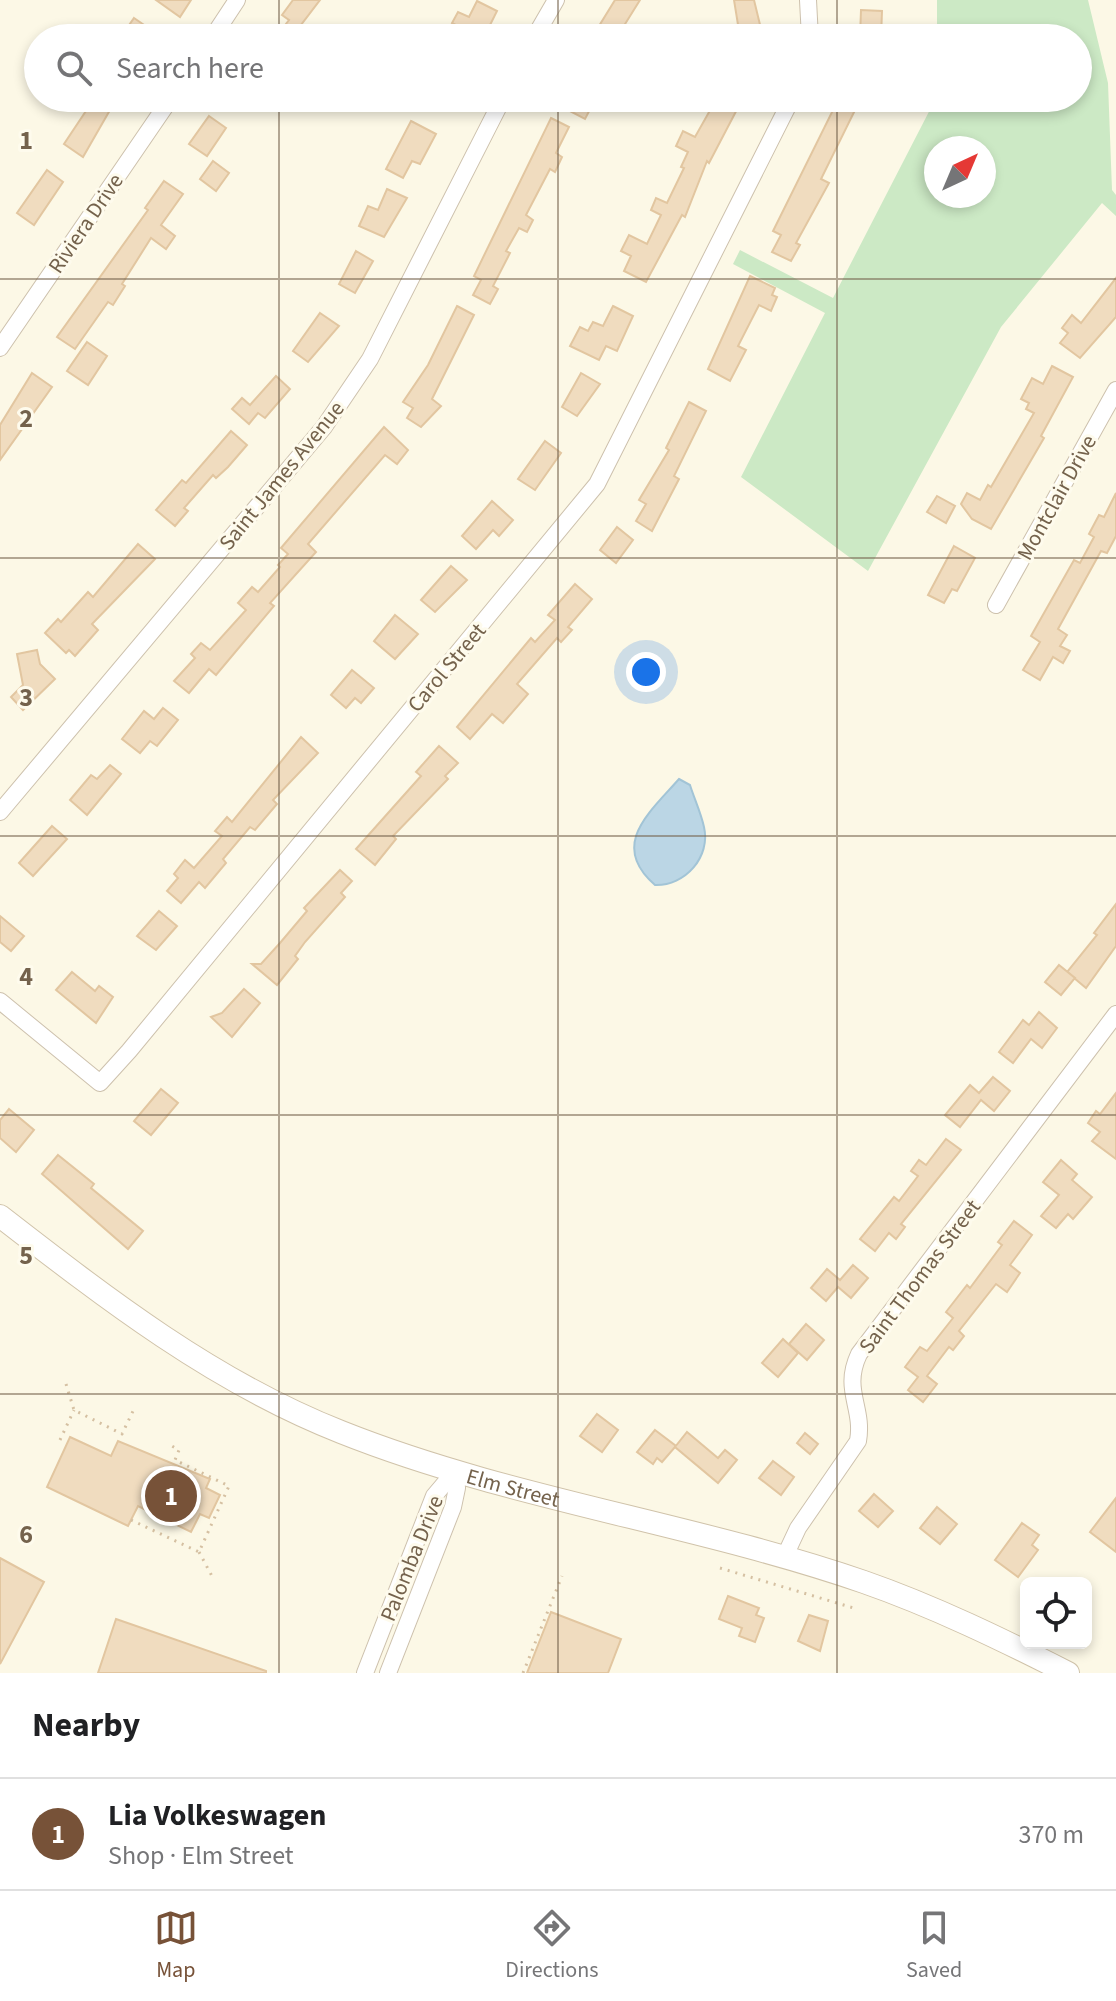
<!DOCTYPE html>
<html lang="en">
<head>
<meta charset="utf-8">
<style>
	body { margin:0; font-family:"Source Sans 3",sans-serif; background:#f2f2f2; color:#202124 }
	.controls { position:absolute; right:24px; bottom:24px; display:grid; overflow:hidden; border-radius:12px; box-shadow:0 4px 12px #0003 }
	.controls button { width:72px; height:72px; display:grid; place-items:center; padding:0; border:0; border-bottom:2px solid #e0e0e0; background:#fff; color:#202124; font:40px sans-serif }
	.compass { position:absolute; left:924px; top:136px; width:72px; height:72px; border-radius:50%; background:#fff; box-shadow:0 4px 12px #0003; rotate:44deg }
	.you { position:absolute; left:646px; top:672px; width:28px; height:28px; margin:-20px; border:6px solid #fff; border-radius:50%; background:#1a73e8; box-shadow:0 0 0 12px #1a73e833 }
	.badge { display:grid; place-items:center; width:52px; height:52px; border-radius:50%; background:#775238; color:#fff; font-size:26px; font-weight:700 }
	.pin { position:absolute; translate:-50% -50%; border:4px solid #fff; box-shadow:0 2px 8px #0006 }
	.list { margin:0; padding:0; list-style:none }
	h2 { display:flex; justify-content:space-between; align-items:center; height:104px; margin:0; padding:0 32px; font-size:34px }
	h2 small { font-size:26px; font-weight:400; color:#757577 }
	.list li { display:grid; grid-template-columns:52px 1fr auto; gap:24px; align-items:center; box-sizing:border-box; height:112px; padding:0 32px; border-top:2px solid #e0e0e0 }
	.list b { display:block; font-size:30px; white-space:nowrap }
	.list p { margin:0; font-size:26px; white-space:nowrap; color:#757577 }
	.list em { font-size:26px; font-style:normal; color:#757577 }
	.icon { flex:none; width:44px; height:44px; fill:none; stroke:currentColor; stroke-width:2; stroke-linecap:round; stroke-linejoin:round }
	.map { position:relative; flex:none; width:1116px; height:1673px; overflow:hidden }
	.search { position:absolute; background:#fff; box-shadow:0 4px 12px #0003; left:24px; right:24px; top:24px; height:88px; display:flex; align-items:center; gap:20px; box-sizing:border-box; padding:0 28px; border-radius:44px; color:#757577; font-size:30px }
	.sheet { height:216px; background:#fff }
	nav { display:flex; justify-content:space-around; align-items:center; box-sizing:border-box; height:112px; border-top:2px solid #e0e0e0; background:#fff; font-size:22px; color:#757577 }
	nav a { display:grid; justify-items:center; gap:4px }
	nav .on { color:#775238 }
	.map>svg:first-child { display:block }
	.green { fill:#cce9c5; fill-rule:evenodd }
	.water { fill:#bbd6e5; stroke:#a2c4d6; stroke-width:2 }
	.building { fill:#f0dcbf; stroke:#e2c6a0; stroke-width:2 }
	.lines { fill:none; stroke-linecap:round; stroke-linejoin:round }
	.street-casing { stroke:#cdc1ad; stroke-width:18 }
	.secondary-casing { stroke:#d0c3aa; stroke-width:24 }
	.path { stroke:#d5c0a2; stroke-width:3; stroke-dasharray:2 6; stroke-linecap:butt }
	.street { stroke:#fff; stroke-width:16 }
	.secondary { stroke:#fff; stroke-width:22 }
	.grid { fill:none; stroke:#74624c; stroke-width:2; stroke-opacity:0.55 }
	.labels { text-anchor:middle; stroke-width:6; stroke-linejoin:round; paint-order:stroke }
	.street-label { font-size:22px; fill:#74624c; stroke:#fefbed }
	.grid-label { font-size:26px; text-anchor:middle; font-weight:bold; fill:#74624c; stroke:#fefbed; stroke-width:6; stroke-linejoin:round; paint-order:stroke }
</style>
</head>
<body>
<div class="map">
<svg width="1116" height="1673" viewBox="0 0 1116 1673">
	<rect width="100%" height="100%" fill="#fcf8e6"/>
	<path class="green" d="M937,0H1088L1108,83L1112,190L1116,195V216L1102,203L1001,327L868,571L741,477L825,313L733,264L740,250L833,298L936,98H1078V38H937ZM936,148H984V196H936Z"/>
	<path class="water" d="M679,779L690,785C694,798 701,813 704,827C711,857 685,886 655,885C609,845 649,813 679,779Z"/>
	<g class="building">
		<polygon points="156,0 191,0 180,17"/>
		<polygon points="293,0 320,0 301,25 305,29 298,38 286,38 279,33 289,20 282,15"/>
		<polygon points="615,0 640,0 617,37 599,26"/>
		<polygon points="734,0 754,0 762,33 740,37"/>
		<polygon points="477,1 497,11 489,27 500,33 498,38 459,38 463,29 452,23 458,12 469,17"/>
		<polygon points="861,10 882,11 881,38 860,38"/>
		<polygon points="134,18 163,38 134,38 125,31"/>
		<polygon points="574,98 596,98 585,119 568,110"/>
		<polygon points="717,98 743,98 709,163 707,161 685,217 682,215 646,282 624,271 631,256 621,251 629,235 647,244 661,215 651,210 656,198 667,203 684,168 681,167 688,152 676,146 683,131 695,137"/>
		<polygon points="839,98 861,98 821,179 829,183 796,243 800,245 791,261 772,252 781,235 773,231"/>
		<polygon points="94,99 110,110 83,157 64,144"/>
		<polygon points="209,116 226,128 207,156 189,144"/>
		<polygon points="551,118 569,127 556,153 562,157 555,172 550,169 526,215 533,220 527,232 519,228 506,251 510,253 493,286 498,289 490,304 473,295 481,280 474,276"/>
		<polygon points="411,121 436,134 420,164 412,161 403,178 386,169"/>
		<polygon points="213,161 229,173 216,191 200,179"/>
		<polygon points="47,170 63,182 34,225 17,213"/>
		<polygon points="164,181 183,194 161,225 175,236 166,249 151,238 122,284 125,286 113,305 108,302 75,349 57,337 148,210 145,208"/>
		<polygon points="387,189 407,198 384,237 359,226 368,206 378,210"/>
		<polygon points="356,251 373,261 355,293 339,284"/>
		<polygon points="750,276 775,288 772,295 777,297 771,311 759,305 738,346 746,350 730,381 708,369"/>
		<polygon points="1116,278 1116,317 1080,358 1060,343 1068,333 1062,328 1072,315 1081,323"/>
		<polygon points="457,306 474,315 432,399 441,406 421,427 407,418 413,408 403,402 428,365"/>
		<polygon points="613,306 633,316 617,351 606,346 599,360 570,346 580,327 588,331 593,322 603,326"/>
		<polygon points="320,313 339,326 308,362 293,351"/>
		<polygon points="87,342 107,356 88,385 67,371"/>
		<polygon points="1052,366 1073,377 1041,436 1044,438 991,529 972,519 961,504 967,493 980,500 988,485 991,487 1034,413 1026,409 1029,403 1021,399 1032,378 1043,384"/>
		<polygon points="32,373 52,387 0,460 0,425"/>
		<polygon points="581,373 600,384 577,416 562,407"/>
		<polygon points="276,376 290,389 265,418 258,413 249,424 232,409 242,398 250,405"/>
		<polygon points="689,402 706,411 674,476 679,479 652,531 636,521 646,504 639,500 669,450 666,448"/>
		<polygon points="384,427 408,450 397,464 385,455 308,544 316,552 270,603 274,606 216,675 209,669 189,693 174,681 195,658 191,654 201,643 210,650 246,610 238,603 252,587 258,592 280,567 278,565 288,554 281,548"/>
		<polygon points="231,431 247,445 228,467 216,478 213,475 184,508 188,511 175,526 156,510 182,480 186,483"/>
		<polygon points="545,441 561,453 535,490 518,479"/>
		<polygon points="1116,493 1116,536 1107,553 1101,551 1058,629 1067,635 1060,646 1070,651 1063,663 1053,657 1040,680 1023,670 1040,642 1031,636 1074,560 1080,563 1094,537 1089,534 1099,515 1104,517"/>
		<polygon points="937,496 955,506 946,523 927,512"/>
		<polygon points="492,501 513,520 499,536 493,530 476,549 462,536"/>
		<polygon points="617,527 633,540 616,563 600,550"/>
		<polygon points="138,544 155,559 92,624 98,630 75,656 69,650 66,653 45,633 58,619 61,622 88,592 93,597"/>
		<polygon points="954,546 975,558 957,591 952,589 944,603 928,595"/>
		<polygon points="451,566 467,580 435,612 421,600"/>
		<polygon points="575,584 592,599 568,627 572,630 561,642 557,638 517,684 528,694 503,723 492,714 470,739 457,727 531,638 535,642 555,620 548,615"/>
		<polygon points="395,615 418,634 395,659 374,641"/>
		<polygon points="37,650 40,664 55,679 23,710 11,697 23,685 17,654"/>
		<polygon points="352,670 374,688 361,703 355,698 346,708 331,695"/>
		<polygon points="163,708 178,720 157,746 150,741 140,753 122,739 144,711 154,719"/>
		<polygon points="301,737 318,753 273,800 277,804 255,830 250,827 223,859 226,863 205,888 199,882 181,903 167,891 178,878 174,874 185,860 194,868 222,836 215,831 227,817 232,822"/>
		<polygon points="439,746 458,763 445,776 448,779 393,836 396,839 375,865 356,849 421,776 416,772"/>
		<polygon points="110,765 121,774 87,815 70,800 91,775 97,779"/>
		<polygon points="52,826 67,839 33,876 19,863"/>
		<polygon points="340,870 352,881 341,893 345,897 305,942 295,956 298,959 277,985 252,964 261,964 280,943 307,911 304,908"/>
		<polygon points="1116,904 1116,946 1086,988 1067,972 1097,935 1094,933"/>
		<polygon points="159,911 177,926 156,950 137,936"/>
		<polygon points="0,916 24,936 11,951 0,942"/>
		<polygon points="1059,965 1075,978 1061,995 1045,982"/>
		<polygon points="72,972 95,991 99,986 113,997 96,1023 56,990"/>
		<polygon points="244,989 260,1003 232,1037 211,1017 222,1013"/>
		<polygon points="1039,1012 1057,1028 1042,1048 1031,1039 1013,1063 999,1052 1023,1020 1029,1025"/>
		<polygon points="993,1077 1010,1091 994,1111 981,1100 960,1127 945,1115 970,1085 979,1093"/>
		<polygon points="161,1089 178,1103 151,1135 134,1121"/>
		<polygon points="1116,1093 1116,1159 1092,1141 1100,1132 1088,1123 1096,1111 1100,1114"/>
		<polygon points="9,1109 34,1130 16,1152 0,1138 0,1120"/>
		<polygon points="946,1139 961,1150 901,1224 905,1227 896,1239 889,1233 875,1251 860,1239 894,1197 899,1201 918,1176 911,1171 919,1160 926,1165"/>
		<polygon points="58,1155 94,1184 91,1188 143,1231 128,1249 42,1174"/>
		<polygon points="1061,1160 1077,1174 1072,1180 1092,1197 1073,1219 1068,1214 1056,1228 1041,1216 1059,1195 1043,1182"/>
		<polygon points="1014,1221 1032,1235 1010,1265 1020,1273 1007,1292 996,1284 959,1331 964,1336 953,1350 949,1347 927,1376 937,1384 923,1402 908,1390 918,1377 905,1367 920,1347 927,1351 953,1318 946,1312 967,1285 970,1288 1002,1245 998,1242"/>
		<polygon points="853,1265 868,1278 851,1298 838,1287 826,1301 811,1288 827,1269 840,1280"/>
		<polygon points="806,1324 824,1340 807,1360 789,1344"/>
		<polygon points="783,1339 798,1353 778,1377 762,1363"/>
		<polygon points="597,1414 618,1430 602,1452 580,1436"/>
		<polygon points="655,1430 676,1446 662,1462 657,1458 653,1464 637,1452"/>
		<polygon points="687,1432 718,1458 725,1450 737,1460 718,1483 675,1447"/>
		<polygon points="805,1433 818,1444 810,1454 797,1443"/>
		<polygon points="70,1437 111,1456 118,1441 210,1479 206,1488 220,1495 209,1518 200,1514 191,1532 138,1506 128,1526 47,1487"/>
		<polygon points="773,1461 794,1477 781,1495 759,1478"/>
		<polygon points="874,1494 893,1511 878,1527 859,1511"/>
		<polygon points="1116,1498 1116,1552 1090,1532"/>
		<polygon points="937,1507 957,1524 940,1544 920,1528"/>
		<polygon points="1022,1523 1039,1535 1032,1545 1038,1550 1018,1577 995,1560"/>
		<polygon points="0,1558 44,1582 0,1664"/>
		<polygon points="728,1596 759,1608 756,1615 764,1618 755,1642 739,1636 742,1628 719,1619"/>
		<polygon points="551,1612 621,1639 608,1673 527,1673"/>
		<polygon points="809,1615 828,1621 820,1651 798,1641"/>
		<polygon points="116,1619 266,1671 266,1673 98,1673"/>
	</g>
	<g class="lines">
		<g class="street-casing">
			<g id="street">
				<polyline points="808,0 810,38"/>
				<polyline points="212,38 237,0"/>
				<polyline points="534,38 556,0"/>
				<polyline points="0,348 171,98"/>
				<polyline points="996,605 1116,390"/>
				<polyline points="0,812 324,427 370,359 503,98"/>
				<polyline points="0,1001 100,1083 129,1051 597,484 792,98"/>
				<path d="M784,1558L798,1528L858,1441C864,1407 842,1390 859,1354L1116,1014"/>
				<polyline points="365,1673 434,1496 456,1470"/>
				<polyline points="388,1673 453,1507 457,1488 456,1470"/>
			</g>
		</g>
		<g class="secondary-casing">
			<g id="secondary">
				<path id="s1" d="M0,1216C107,1299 214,1382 341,1432C509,1499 693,1523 864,1582C933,1606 1003,1640 1068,1673"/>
			</g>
		</g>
		<g class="path">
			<polyline points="66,1384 74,1410 122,1434 134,1409"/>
			<polyline points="60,1440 74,1410"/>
			<polyline points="131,1520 199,1552 229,1486 175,1460 179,1450 170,1445"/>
			<polyline points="199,1552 213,1578"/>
			<polyline points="720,1568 857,1609"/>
			<polyline points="523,1673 562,1576"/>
		</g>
		<use href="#street" class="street"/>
		<use href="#secondary" class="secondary"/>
	</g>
	<path class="grid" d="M279,0V38M558,0V38M837,0V38M279,98V1673M558,98V1673M837,98V1673M0,279H1116M0,558H1116M0,836H1116M0,1115H1116M0,1394H1116"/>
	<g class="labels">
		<g class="street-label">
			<text transform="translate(85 223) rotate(-56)" y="8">Riviera Drive</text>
			<text transform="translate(281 475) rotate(-51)" y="8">Saint James Avenue</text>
			<text transform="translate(1056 497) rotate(-61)" y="8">Montclair Drive</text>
			<text transform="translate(446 667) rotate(-50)" y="8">Carol Street</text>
			<text transform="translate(919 1276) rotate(-53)" y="8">Saint Thomas Street</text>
			<text dy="8" stroke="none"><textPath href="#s1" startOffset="586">Elm Street</textPath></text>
			<text transform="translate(411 1558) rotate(-68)" y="8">Palomba Drive</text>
		</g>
	</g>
	<g class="grid-label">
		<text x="26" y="149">1</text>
		<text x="26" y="427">2</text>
		<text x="26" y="706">3</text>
		<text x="26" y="985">4</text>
		<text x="26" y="1264">5</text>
		<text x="26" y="1543">6</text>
	</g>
</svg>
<div class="controls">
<button><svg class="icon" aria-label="locate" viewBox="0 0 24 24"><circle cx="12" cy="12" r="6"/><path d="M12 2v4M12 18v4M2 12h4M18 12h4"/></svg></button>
</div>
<svg class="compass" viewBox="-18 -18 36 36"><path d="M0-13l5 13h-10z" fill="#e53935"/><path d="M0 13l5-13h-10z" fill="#757577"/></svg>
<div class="you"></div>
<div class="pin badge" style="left:171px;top:1496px">1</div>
<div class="search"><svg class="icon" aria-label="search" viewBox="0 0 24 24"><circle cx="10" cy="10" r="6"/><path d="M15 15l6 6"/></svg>Search here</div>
</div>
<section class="sheet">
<h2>Nearby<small></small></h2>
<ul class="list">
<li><span class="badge">1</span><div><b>Lia Volkeswagen</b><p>Shop · Elm Street</p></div><em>370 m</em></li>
</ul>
</section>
<nav>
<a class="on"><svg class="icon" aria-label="map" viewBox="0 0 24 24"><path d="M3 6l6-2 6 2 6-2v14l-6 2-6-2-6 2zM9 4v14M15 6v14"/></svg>Map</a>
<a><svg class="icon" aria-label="directions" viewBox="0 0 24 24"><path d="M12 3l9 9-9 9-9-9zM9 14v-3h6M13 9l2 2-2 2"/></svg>Directions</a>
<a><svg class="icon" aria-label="saved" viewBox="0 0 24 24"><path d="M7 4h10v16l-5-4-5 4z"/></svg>Saved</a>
</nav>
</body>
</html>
